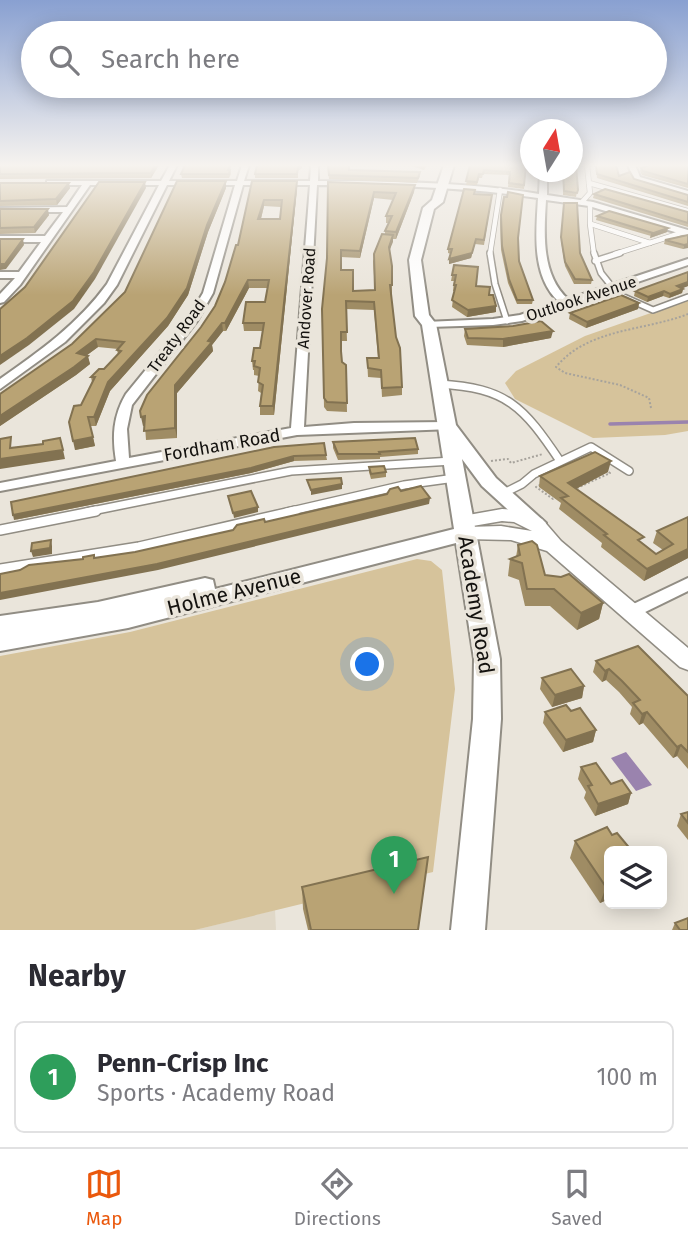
<!DOCTYPE html>
<html lang="en">
<head>
<meta charset="utf-8">
<style>
	body { margin:0; font-family:"Fira Sans",sans-serif; background:#f7f7f7; color:#2b2b33 }
	.controls { position:absolute; right:21px; bottom:21px; display:grid; overflow:hidden; border-radius:10px; box-shadow:0 4px 18px #0003 }
	.controls button { width:63px; height:63px; display:grid; place-items:center; padding:0; border:0; border-bottom:2px solid #e1e1e2; background:#fff; color:#2b2b33; font:35px sans-serif }
	.compass { position:absolute; left:520px; top:119px; width:63px; height:63px; border-radius:50%; background:#fff; box-shadow:0 4px 18px #0003; rotate:11deg }
	.you { position:absolute; left:368px; top:665px; width:24px; height:24px; margin:-18px; border:5px solid #fff; border-radius:50%; background:#1a73e8; box-shadow:0 0 0 10px #1a73e833 }
	.badge { display:grid; place-items:center; width:46px; height:46px; border-radius:50%; background:#ea580c; color:#fff; font-size:23px; font-weight:700 }
	.pin { position:absolute; translate:-50% -58px; filter:drop-shadow(0 2px 4px #0008) }
	.pin::after { content:''; position:absolute; top:37px; width:24px; height:21px; background:inherit; clip-path:polygon(0 0,100% 0,50% 100%) }
	.list { margin:0; padding:0; list-style:none }
	h2 { display:flex; justify-content:space-between; align-items:center; height:91px; margin:0; padding:0 28px; font-size:30px }
	h2 small { font-size:23px; font-weight:400; color:#7c7c81 }
	.list li { display:grid; grid-template-columns:46px 1fr auto; gap:21px; align-items:center; box-sizing:border-box; height:112px; margin:0 14px 14px; padding:0 14px; border:2px solid #e1e1e2; border-radius:10px }
	.list b { display:block; font-size:26px; white-space:nowrap }
	.list p { margin:0; font-size:23px; white-space:nowrap; color:#7c7c81 }
	.list em { font-size:23px; font-style:normal; color:#7c7c81 }
	.icon { flex:none; width:38px; height:38px; fill:none; stroke:currentColor; stroke-width:2; stroke-linecap:round; stroke-linejoin:round }
	.map { position:relative; flex:none; width:688px; height:930px; overflow:hidden }
	.search { position:absolute; background:#fff; box-shadow:0 4px 18px #0003; left:21px; right:21px; top:21px; height:77px; display:flex; align-items:center; gap:18px; box-sizing:border-box; padding:0 24px; border-radius:38px; color:#7c7c81; font-size:26px }
	.sheet { height:217px; background:#fff }
	nav { display:flex; justify-content:space-around; align-items:center; box-sizing:border-box; height:98px; border-top:2px solid #e1e1e2; background:#fff; font-size:19px; color:#7c7c81 }
	nav a { display:grid; justify-items:center; gap:4px }
	nav .on { color:#ea580c }
	.map>svg:first-child { display:block }
	.built { fill:#e0d8c8 }
	.green { fill:#d6c39b }
	.water { fill:#9a83ae }
	.lines { fill:none; stroke-linecap:round; stroke-linejoin:round }
	.stream { stroke:#9a83ae; stroke-width:3.5 }
	.service-far3-casing { stroke:#918d84; stroke-width:6 }
	.service-far2-casing { stroke:#918d84; stroke-width:8 }
	.service-far1-casing { stroke:#918d84; stroke-width:10 }
	.service-casing { stroke:#918d84; stroke-width:12 }
	.minor-casing { stroke:#918d84; stroke-width:4 }
	.tertiary-casing { stroke:#918d84; stroke-width:3 }
	.secondary-casing { stroke:#918d84; stroke-width:4 }
	.path { stroke:#a7a39c; stroke-width:2; stroke-dasharray:2 2; stroke-linecap:butt }
	.service-far3 { stroke:#fff; stroke-width:4.5 }
	.service-far2 { stroke:#fff; stroke-width:5 }
	.service-far1 { stroke:#fff; stroke-width:7 }
	.service { stroke:#fff; stroke-width:9 }
	.minor { fill:#fff; fill-rule:evenodd }
	.tertiary { fill:#fff; fill-rule:evenodd }
	.secondary { fill:#fff; fill-rule:evenodd }
	.wall { fill:#9f8c64; fill-rule:evenodd }
	.shaded-wall { fill:#827251 }
	.building { fill:#b9a374; stroke:#827251; stroke-width:2; fill-rule:evenodd }
	.labels { text-anchor:middle; stroke-width:7; stroke-linejoin:round; paint-order:stroke }
	.far-street-label { font-size:16px; fill:#14120f; stroke:#eae5db }
	.street-label { font-size:18px; fill:#14120f; stroke:#eae5db }
	.near-street-label { font-size:21px; fill:#14120f; stroke:#eae5db }
</style>
</head>
<body>
<div class="map">
<svg width="688" height="930" viewBox="0 0 688 930">
	<rect width="100%" height="100%" fill="#eae5db"/>
	<polygon class="built" points="275,910 276,930 195,930"/>
	<g class="green">
		<polygon points="688,300 688,431 665,435 593,438 515,399 505,383 516,371 585,336"/>
		<polygon points="417,559 431,561 442,570 455,689 433,872 195,930 0,930 0,656 130,632"/>
	</g>
	<polygon class="water" points="626,752 652,785 636,791 611,758"/>
	<g class="lines">
		<polyline class="stream" points="610,424 688,422"/>
		<g class="service-far3-casing">
			<g id="service-far3">
				<polyline points="589,183 688,211"/>
				<polyline points="582,202 590,193 587,165"/>
				<polyline points="590,204 590,224 594,254"/>
				<polyline points="591,224 650,243"/>
				<polyline points="490,254 500,190"/>
				<polyline points="615,254 684,232"/>
			</g>
		</g>
		<g class="service-far2-casing">
			<g id="service-far2">
				<polyline points="490,253 495,284 507,321"/>
				<polyline points="594,253 601,273 613,288"/>
				<polyline points="595,261 620,253"/>
				<polyline points="608,290 653,310 688,297"/>
			</g>
		</g>
		<g class="service-far1-casing">
			<g id="service-far1">
				<path d="M439,384C507,388 523,406 560,461"/>
				<polyline points="502,494 522,484 534,474 591,447 629,471"/>
				<polyline points="87,512 291,471 452,461"/>
				<polyline points="287,512 404,485 455,478"/>
			</g>
		</g>
		<g class="service-casing">
			<g id="service">
				<polyline points="0,530 96,511"/>
				<polyline points="0,569 139,547 295,511"/>
			</g>
		</g>
		<g class="minor-casing">
			<g id="minor">
				<path d="M170,165H177L169,181H237L242,165H249L244,181H310L311,165H318V181C391,181 466,182 539,194L540,172H547V195L593,202L688,230V236L589,206L546,200C544,233 541,275 568,299L688,259V265L522,321L493,325L429,327L425,326V322L493,319L520,315L559,302C531,276 536,233 538,198C466,187 391,185 317,185L304,427L354,423L447,422L454,426L452,429L297,435L0,491V483L116,461C112,437 113,416 126,394L188,318L203,293L235,185H167L117,285L104,303L65,342L0,389V379C40,351 78,324 107,284L159,185H90L20,285L4,302L0,303V294L15,278H0V272H19L41,242H0V236H45L63,212H0V208L67,207L82,185H47V181H161ZM243,185H310L291,428L129,458L127,429L132,405L197,321L213,293Z"/>
				<polygon points="628,165 635,165 640,177 688,191 688,196 634,180"/>
				<polygon points="688,578 688,591 637,616 631,618 625,616 622,612 625,608"/>
			</g>
		</g>
		<g class="tertiary-casing">
			<path id="tertiary" d="M502,509L516,510L542,519L561,541L688,648V670L680,667L547,551L511,540L466,539L459,537L456,533L465,527L457,525L454,521L457,517ZM502,521L514,522L532,531L501,526L467,527Z"/>
		</g>
		<g class="secondary-casing">
			<polygon id="secondary" points="444,165 454,165 443,202 434,209 421,260 429,315 436,324 456,425 496,478 546,523 542,528 528,528 482,486 462,459 500,659 501,719 485,930 451,930 473,719 474,659 456,543 128,628 0,651 0,616 98,602 205,578 213,580 215,589 454,529 422,325 415,316 409,260 423,208 432,200"/>
		</g>
		<g class="path">
			<path d="M651,408L649,398L620,385L565,373L556,367C588,328 645,331 688,314"/>
			<polyline points="491,461 508,459 511,463 543,454"/>
			<polygon points="592,461 610,473 553,499 536,487"/>
		</g>
		<use href="#service-far3" class="service-far3"/>
		<use href="#service-far2" class="service-far2"/>
		<use href="#service-far1" class="service-far1"/>
		<use href="#service" class="service"/>
		<use href="#minor" class="minor"/>
		<use href="#tertiary" class="tertiary"/>
		<use href="#secondary" class="secondary"/>
	</g>
	<g class="wall">
		<polygon points="0,165 159,165 151,178 0,179"/>
		<polygon points="185,165 232,165 230,170 231,174 229,178 182,178 181,174"/>
		<polygon points="302,165 302,168 298,171 298,178 255,178 255,174"/>
		<polygon points="327,165 349,170 420,176 417,183 329,179"/>
		<polygon points="408,165 427,165 424,170"/>
		<polygon points="470,165 526,165 524,189 508,187 509,175 483,174 482,178 479,178 477,185 466,185"/>
		<polygon points="596,165 616,165 619,176 634,179 688,195 688,206 597,178"/>
		<polygon points="688,165 688,188 642,175 640,171 641,168"/>
		<polygon points="563,172 572,172 577,192 576,197 563,195"/>
		<polygon points="226,181 226,188 208,232 188,295 168,326 110,391 96,426 90,426 95,446 75,450 81,405 92,382 91,377 104,369 118,354 117,350 118,349 98,347 87,355 90,364 76,375 0,426 0,394 72,344 125,292"/>
		<path d="M252,181L297,188L274,415H260V406L261,393L258,391L259,376L254,375V370H253L252,361L260,348L263,331H244L243,323L265,302L268,288H249L226,331H223L212,345L213,351L177,393V438L146,440L145,426H143L215,306L225,282L238,245ZM264,206L281,207L280,219H261Z"/>
		<path d="M328,182L415,185L414,192L396,239H393L389,252L392,285V293H391L402,387V395L382,397L381,378L368,377L367,358H378L374,310L346,309L347,341H341V352L342,362L346,365L347,412L327,411L324,407L322,309L327,258ZM374,198L393,200L386,216V223H389L385,231V234L373,261L375,290L353,291L341,270V257L360,258Z"/>
		<polygon points="0,183 70,188 57,205 0,206"/>
		<polygon points="474,194 492,195 484,245 475,244 471,258 449,264 451,254 448,253 448,249"/>
		<polygon points="594,194 688,212 688,227 593,198"/>
		<polygon points="507,197 518,238 519,261 533,300 532,304 517,304 508,283 501,250 500,219"/>
		<polygon points="564,203 580,253 592,280 591,284 574,284 565,266 561,241"/>
		<polygon points="0,209 49,215 35,233 0,234"/>
		<polygon points="597,216 667,232 650,238 651,236 596,220"/>
		<polygon points="688,235 683,249 664,244 665,240"/>
		<polygon points="454,265 476,286 489,295 496,306 496,312 467,317 452,307 454,291 453,291 454,281 451,281"/>
		<polygon points="688,286 682,288 683,289 682,293 669,298 663,296 647,302 634,296 635,291"/>
		<polygon points="639,303 638,309 586,328 569,319 570,313"/>
		<polygon points="465,329 551,338 503,347 467,345 464,336"/>
		<polygon points="333,442 418,449 418,454 380,457 380,459 338,460 333,448"/>
		<polygon points="274,447 326,455 327,460 294,461 251,473 14,520"/>
		<polygon points="369,467 386,472 386,477 371,479 369,472"/>
		<polygon points="608,472 576,489 656,554 663,550 653,543 657,531 688,517 688,558 644,581 601,547 602,543 559,509 561,503 539,487 540,476"/>
		<polygon points="518,545 545,575 603,603 599,619 577,630 550,606 525,606 519,580 508,576 510,559 516,557"/>
		<polygon points="596,661 688,696 688,769 677,756 673,758 643,723 639,725 630,714 632,707 619,692 606,680 602,682 593,672"/>
		<polygon points="542,678 584,686 582,698 552,707 540,689"/>
		<polygon points="545,712 596,730 593,742 563,752 543,723"/>
		<polygon points="581,767 611,784 631,793 628,804 595,816 584,798 586,792 578,779"/>
		<polygon points="688,812 688,840 677,826 681,814"/>
		<polygon points="612,835 631,851 609,899 600,903 570,858 575,841"/>
		<polygon points="425,879 418,930 308,930 303,909 302,887"/>
		<polygon points="675,923 688,930 672,930"/>
	</g>
	<g class="shaded-wall">
		<polygon points="155,165 159,165 151,178 151,173"/>
		<polygon points="226,181 226,188 208,232 188,295 168,326 110,391 96,426 94,417 108,382 207,225"/>
		<polygon points="297,181 297,188 274,415 273,406"/>
		<polygon points="145,182 146,188 95,279 74,309 29,345 0,365 0,356"/>
		<polygon points="69,183 70,188 57,205 56,199"/>
		<polygon points="415,185 414,192 396,239 396,232"/>
		<polygon points="374,192 374,198 360,258 360,251"/>
		<polygon points="264,200 264,206 259,226 258,219"/>
		<polygon points="48,209 49,215 35,233 34,227"/>
		<polygon points="668,228 667,232 650,238 651,234"/>
		<polygon points="393,235 393,242 388,254 389,247"/>
		<polygon points="23,239 24,245 6,269 0,270 0,264"/>
		<polygon points="476,239 471,258 449,264 449,259"/>
		<polygon points="688,244 688,248 683,249 684,245"/>
		<polygon points="248,280 249,288 226,331 225,323"/>
		<polygon points="688,282 688,286 676,291 677,286"/>
		<polygon points="683,289 682,293 669,298 670,294"/>
		<polygon points="664,291 663,296 647,302 648,297"/>
		<polygon points="639,303 638,309 586,328 587,322"/>
		<polygon points="496,306 496,312 467,317 468,310"/>
		<polygon points="222,323 223,331 212,345 213,351 177,393 177,438 175,428 175,385"/>
		<polygon points="553,331 551,338 503,347 503,339"/>
		<polygon points="96,339 98,347 79,361 77,353"/>
		<polygon points="88,356 90,364 76,375 0,426 0,416"/>
		<polygon points="145,416 146,425 143,426 141,417"/>
		<polygon points="93,437 95,446 75,450 73,441"/>
		<polygon points="63,450 65,459 0,469 0,459"/>
		<polygon points="294,456 294,461 251,473 14,520 13,515"/>
		<polygon points="611,461 608,472 566,494 568,483"/>
		<polygon points="342,484 342,489 311,495 311,490"/>
		<polygon points="430,498 429,504 158,570 0,600 0,593"/>
		<polygon points="258,507 258,512 234,518 233,513"/>
		<polygon points="51,540 52,546 52,554 33,557 31,551"/>
		<polygon points="688,549 688,558 644,581 647,569"/>
		<polygon points="603,603 599,619 577,630 581,613"/>
		<polygon points="609,669 606,680 602,682 605,671"/>
		<polygon points="584,686 582,698 552,707 555,695"/>
		<polygon points="647,712 643,723 639,725 642,714"/>
		<polygon points="596,730 593,742 563,752 566,740"/>
		<polygon points="681,745 677,756 673,758 677,747"/>
		<polygon points="631,793 628,804 595,816 598,804"/>
		<polygon points="609,885 609,899 600,903 606,887"/>
	</g>
	<g class="building">
		<polygon points="0,165 155,165 151,173 0,174"/>
		<polygon points="185,165 230,165 228,170 230,170 229,174 181,174"/>
		<polygon points="257,165 301,165 298,167 297,174 255,174"/>
		<polygon points="328,165 349,165 349,170 420,172 418,178 329,175"/>
		<polygon points="470,165 526,165 524,185 509,183 510,172 484,170 483,174 479,174 477,182 466,181"/>
		<polygon points="572,165 576,165 578,190 577,193 564,191 563,172 572,172"/>
		<polygon points="596,165 616,165 619,176 630,172 634,179 688,195 688,202 597,174"/>
		<polygon points="649,165 688,165 688,184 643,171 641,168"/>
		<polygon points="177,181 226,181 207,225 187,288 167,318 108,382 94,417 88,417 93,437 73,441 69,422 74,406 81,405 95,377 91,377 99,369 104,369 121,351 117,350 124,342 96,339 77,353 88,356 74,367 0,416 0,394 72,344 125,292"/>
		<path d="M252,181H297L273,406H260L263,385L258,382L260,368L254,366L255,361H252L254,348H260L264,323H243L246,302H265L269,280H248L225,323H222L208,341L212,342L175,385V428L144,431L145,416L141,417L140,411L147,395L201,327L215,306L225,282L236,245H238ZM264,200H282L280,219H258Z"/>
		<polygon points="99,182 145,182 94,272 73,301 27,338 0,356 0,309 25,287"/>
		<polygon points="328,182 415,185 396,232 385,231 392,216 386,216 396,193 374,192 360,251 341,250 341,270 353,270 353,291 375,290 374,254 382,234 393,235 389,247 392,266 392,285 390,285 396,337 400,348 402,387 382,388 381,370 368,368 367,358 379,358 374,302 346,301 347,332 341,332 341,351 342,362 346,365 347,403 327,402 324,398 322,309 327,258"/>
		<polygon points="0,183 69,183 56,199 0,201"/>
		<polygon points="464,189 475,190 474,194 492,195 484,240 476,239 472,253 449,259 452,249 448,249"/>
		<polygon points="605,189 688,212 688,223 594,194"/>
		<polygon points="508,192 523,195 518,238 519,261 533,300 517,300 509,279 502,246 501,215 504,197 507,197"/>
		<polygon points="564,203 577,203 580,253 592,280 575,279 565,262 561,237"/>
		<polygon points="0,209 48,209 34,227 0,228"/>
		<polygon points="609,211 668,228 651,234 653,233 597,216"/>
		<polygon points="688,235 688,244 684,245 665,240"/>
		<polygon points="0,239 23,239 5,264 0,264"/>
		<polygon points="454,265 478,267 476,286 490,287 489,295 493,295 496,306 468,310 452,300 456,285 454,285 456,275 452,275"/>
		<polygon points="688,272 688,282 677,286 683,289 670,294 664,291 648,297 635,291"/>
		<polygon points="621,295 639,303 587,322 570,313"/>
		<polygon points="541,321 553,331 503,339 468,338 465,329 513,326"/>
		<polygon points="11,437 10,448 43,444 43,441 60,438 63,450 0,459 0,439"/>
		<polygon points="415,438 418,449 379,452 380,454 338,454 333,442"/>
		<polygon points="324,443 326,455 294,456 251,468 13,515 11,502 274,447"/>
		<polygon points="595,452 611,461 568,483 644,537 638,540 656,554 673,544 657,531 688,517 688,549 647,569 604,535 607,534 561,498 568,496 540,476"/>
		<polygon points="384,466 386,472 371,474 369,467"/>
		<polygon points="341,478 342,484 311,490 307,480"/>
		<polygon points="421,486 430,498 157,564 0,593 0,574 20,570 29,565 83,559 83,557 94,555 94,558 135,552 233,530 237,525 264,519 265,522 387,494 390,489 398,487 401,491"/>
		<polygon points="251,491 258,507 233,513 228,496"/>
		<polygon points="51,540 50,548 31,551 32,543"/>
		<polygon points="532,541 537,545 545,575 561,577 569,574 603,603 581,613 554,589 527,589 522,563 510,559 520,555 518,545"/>
		<polygon points="638,646 688,696 688,752 681,745 677,747 647,712 642,714 633,703 640,700 622,681 609,669 605,671 596,661"/>
		<polygon points="571,669 584,686 555,695 542,678"/>
		<polygon points="566,705 571,711 580,708 596,730 566,740 545,712"/>
		<polygon points="596,763 611,784 622,780 631,793 598,804 588,786 592,785 581,767"/>
		<polygon points="688,812 688,823 681,814"/>
		<polygon points="607,827 612,835 617,833 632,851 609,851 609,885 606,887 575,841"/>
		<polygon points="428,857 418,930 311,930 302,887"/>
		<polygon points="688,918 688,930 680,930 675,923"/>
	</g>
	<linearGradient id="sky" x2="0" y2="1"><stop stop-color="#89a0d1"/><stop offset="0.56" stop-color="#f6f3ef"/><stop offset="1" stop-color="#f6f3ef" stop-opacity="0"/></linearGradient>
	<rect width="688" height="295" fill="url(#sky)"/>
	<g class="labels">
		<g class="far-street-label">
			<text transform="translate(306 298) rotate(-86)" y="6">Andover Road</text>
			<text transform="translate(581 298) rotate(-18)" y="6">Outlook Avenue</text>
			<text transform="translate(176 336) rotate(-54)" y="6">Treaty Road</text>
		</g>
		<g class="street-label">
			<text transform="translate(222 445) rotate(-10)" y="6">Fordham Road</text>
		</g>
		<g class="near-street-label">
			<text transform="translate(234 592) rotate(-14)" y="7">Holme Avenue</text>
			<text transform="translate(476 605) rotate(81)" y="7">Academy Road</text>
		</g>
	</g>
</svg>
<div class="controls">
<button><svg class="icon" aria-label="layers" viewBox="0 0 24 24"><path d="M12 4l9 5-9 5-9-5zM3 14l9 5 9-5"/></svg></button>
</div>
<svg class="compass" viewBox="-18 -18 36 36"><path d="M0-13l5 13h-10z" fill="#e53935"/><path d="M0 13l5-13h-10z" fill="#7c7c81"/></svg>
<div class="you"></div>
<div class="pin badge" style="left:394px;top:894px;background:#2e9e5b">1</div>
<div class="search"><svg class="icon" aria-label="search" viewBox="0 0 24 24"><circle cx="10" cy="10" r="6"/><path d="M15 15l6 6"/></svg>Search here</div>
</div>
<section class="sheet">
<h2>Nearby<small></small></h2>
<ul class="list">
<li><span class="badge" style="background:#2e9e5b">1</span><div><b>Penn-Crisp Inc</b><p>Sports · Academy Road</p></div><em>100 m</em></li>
</ul>
</section>
<nav>
<a class="on"><svg class="icon" aria-label="map" viewBox="0 0 24 24"><path d="M3 6l6-2 6 2 6-2v14l-6 2-6-2-6 2zM9 4v14M15 6v14"/></svg>Map</a>
<a><svg class="icon" aria-label="directions" viewBox="0 0 24 24"><path d="M12 3l9 9-9 9-9-9zM9 14v-3h6M13 9l2 2-2 2"/></svg>Directions</a>
<a><svg class="icon" aria-label="saved" viewBox="0 0 24 24"><path d="M7 4h10v16l-5-4-5 4z"/></svg>Saved</a>
</nav>
</body>
</html>
